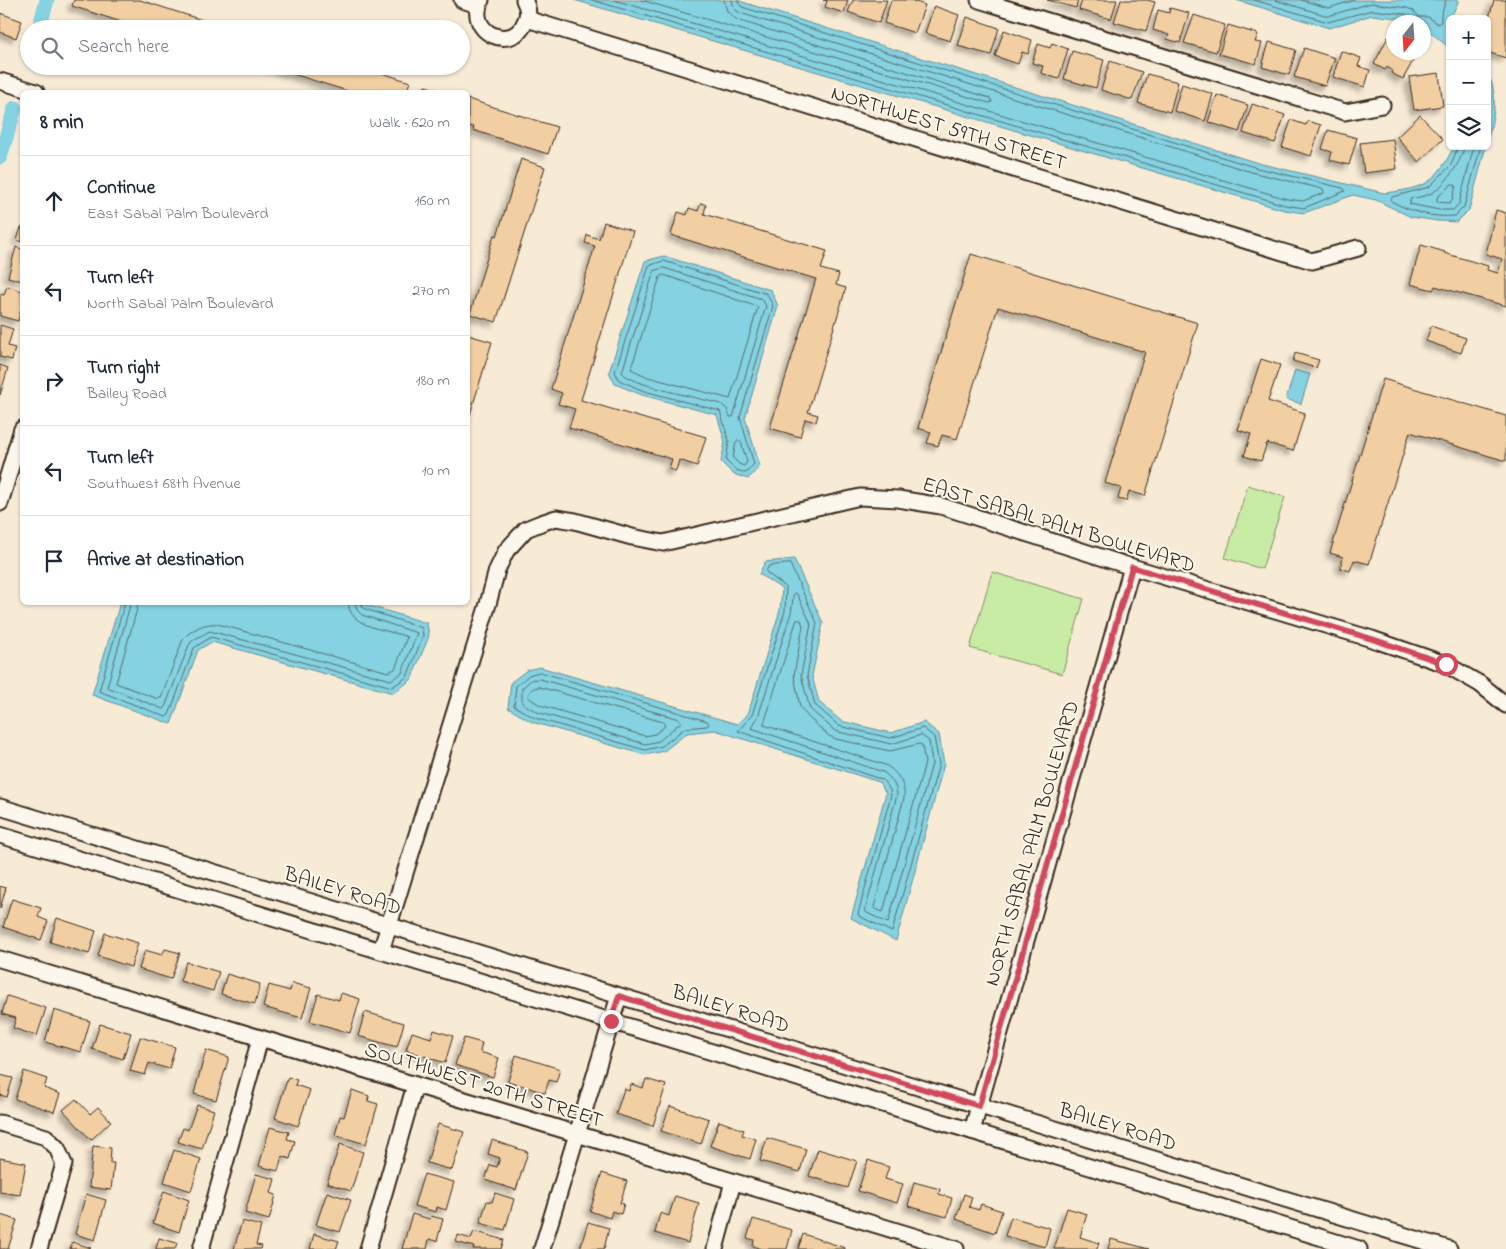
<!DOCTYPE html>
<html lang="en">
<head>
<meta charset="utf-8">
<style>
	body { margin:0; font-family:"Indie Flower",sans-serif; background:#f2f2f3; color:#1f2937 }
	.controls { position:absolute; right:15px; top:15px; display:grid; overflow:hidden; border-radius:8px; box-shadow:0 1px 4px #0004 }
	.controls button { width:45px; height:45px; display:grid; place-items:center; padding:0; border:0; border-bottom:1px solid #e0e1e3; background:#fff; color:#1f2937; font:25px sans-serif }
	.compass { position:absolute; left:1386px; top:15px; width:45px; height:45px; border-radius:50%; background:#fff; box-shadow:0 1px 4px #0004; rotate:197deg }
	.stop { position:absolute; width:15px; height:15px; margin:-11px; border:4px solid #d1495b; border-radius:50%; background:#fff }
	.stop.end { background:#d1495b; border-color:#fff; box-shadow:0 1px 5px #0008 }
	.list { margin:0; padding:0; list-style:none }
	h2 { display:flex; justify-content:space-between; align-items:center; height:65px; margin:0; padding:0 20px; font-size:21px }
	h2 small { font-size:16px; font-weight:400; color:#747a83 }
	.list li { display:grid; grid-template-columns:32px 1fr auto; gap:15px; align-items:center; box-sizing:border-box; height:90px; padding:0 20px; border-top:1px solid #e0e1e3 }
	.list b { display:block; font-size:19px; white-space:nowrap }
	.list p { margin:0; font-size:16px; white-space:nowrap; color:#747a83 }
	.list em { font-size:16px; font-style:normal; color:#747a83 }
	.icon { flex:none; width:28px; height:28px; fill:none; stroke:currentColor; stroke-width:2; stroke-linecap:round; stroke-linejoin:round }
	.map { position:relative; flex:none; width:1506px; height:1249px; overflow:hidden }
	.search { position:absolute; background:#fff; box-shadow:0 1px 4px #0004; left:20px; top:20px; width:450px; height:55px; display:flex; align-items:center; gap:12px; box-sizing:border-box; padding:0 18px; border-radius:28px; color:#747a83; font-size:19px }
	.panel { position:absolute; background:#fff; box-shadow:0 1px 4px #0004; left:20px; top:90px; width:450px; height:515px; border-radius:8px }
	.map>svg:first-child { display:block }
	.green { fill:#c8eca5; stroke:#828b62 }
	.water { fill:#84d2e2; stroke:#678f94 }
	.lines { fill:none; stroke-linecap:round; stroke-linejoin:round }
	.shore { stroke:#586d6c; stroke-width:1 }
	.canal { stroke:#84d2e2; stroke-width:15 }
	.building { fill:#f1cfa2; stroke:#3b2a1e; filter:url(#shadow) }
	.minor-casing { stroke:#3b2a1e; stroke-width:19 }
	.minor { stroke:#fbf7ec; stroke-width:15 }
	.route { stroke:#d1495b; stroke-width:6 }
	.labels { text-anchor:middle; stroke-width:4; stroke-linejoin:round; paint-order:stroke }
	.street-label { font-size:21px; fill:#3b2a1e; stroke:#fbf7ec }
</style>
</head>
<body>
<div class="map">
<svg width="1506" height="1249" viewBox="0 0 1506 1249">
	<defs>
		<filter id="shadow"><feDropShadow dx="-4.5" dy="4.5" stdDeviation="2.5" flood-color="#0004"/></filter>
	</defs>
	<rect width="100%" height="100%" fill="#f8ebd6"/>
	<filter id="ink" filterUnits="userSpaceOnUse"><feTurbulence type="fractalNoise" baseFrequency=".02" numOctaves="2"/><feDisplacementMap in="SourceGraphic" scale="10" xChannelSelector="R" yChannelSelector="G"/><feConvolveMatrix kernelMatrix="1 2 1 2 8 2 1 2 1" color-interpolation-filters="sRGB"/></filter>
	<g filter="url(#ink)">
		<g class="green">
			<polygon points="1248,485 1285,497 1262,569 1225,558"/>
			<polygon points="992,572 1084,599 1062,674 970,648"/>
		</g>
		<g class="water">
			<path d="M574,0H736L1258,163L1384,193C1395,192 1415,189 1426,183C1438,176 1448,159 1454,146H1486L1469,210L1457,222L1438,221L1411,217L1376,200L1353,195L1304,213L1284,210Z"/>
			<polygon points="1236,0 1459,0 1450,19 1450,51 1446,45 1424,27 1424,22 1413,22 1404,19 1372,15 1329,28"/>
			<path d="M1487,73C1500,94 1493,120 1487,142Z"/>
			<polygon points="664,256 771,290 778,306 745,418 760,466 748,479 733,474 721,462 725,442 717,415 642,395 615,384 609,372 645,261"/>
			<polygon points="1295,370 1310,374 1301,404 1286,399"/>
			<polygon points="794,559 823,623 812,676 819,702 841,721 891,733 924,722 939,734 944,764 896,941 851,918 886,793 879,782 715,730 687,733 664,751 645,755 532,722 508,708 511,682 527,670 540,667 737,724 748,714 780,610 782,589 759,574 765,562"/>
			<polygon points="120,603 360,603 427,623 429,636 411,680 393,693 212,642 198,650 171,724 92,695"/>
		</g>
		<g class="lines">
			<g class="shore">
				<polyline points="592,0 1285,205 1304,208 1345,191 1343,188 1257,168 742,7 739,4 738,0"/>
				<polyline points="614,0 1287,199 1303,201 1324,193 1323,189 1255,173 740,13 734,9 732,0"/>
				<polyline points="641,0 989,103 992,102 990,98 737,20 727,11 724,0"/>
				<polyline points="1254,0 1328,22 1372,10 1405,14 1411,17 1413,22"/>
				<polyline points="1275,0 1328,16 1371,3 1407,8 1414,11 1419,17 1428,17 1438,24 1441,22 1441,15 1446,0"/>
				<polyline points="1301,0 1329,8 1355,0"/>
				<path d="M1458,146L1451,165L1429,187L1392,197L1391,201C1411,212 1432,218 1455,216L1464,207L1481,146"/>
				<path d="M1464,146C1463,161 1443,188 1430,194C1424,196 1417,198 1410,199V204L1439,210H1453L1459,204L1474,146"/>
				<polygon points="1452,184 1454,184 1456,186 1452,200 1449,203 1437,202 1437,198"/>
				<polygon points="664,261 767,294 773,306 740,417 754,464 746,473 736,470 726,461 729,441 720,411 644,391 619,380 615,372 649,266"/>
				<path d="M664,268L762,299L766,306L733,417H730L727,409L721,404C704,399 629,385 622,372L654,271Z"/>
				<polygon points="664,275 758,307 730,399 648,377 631,369 660,277"/>
				<polygon points="738,441 741,442 747,462 744,466 739,464 733,458 736,442"/>
				<polygon points="790,564 817,623 807,675 815,705 839,726 890,738 923,728 934,737 939,764 892,932 859,916 858,914 891,795 890,790 883,780 738,731 752,715 785,611 786,587 767,573 766,571 769,566"/>
				<path d="M794,593L797,594L811,624L801,675L810,709L834,730L839,732L891,744L921,735L929,741L932,764L888,923L867,913L865,911L897,795C897,786 890,776 883,772L751,728L758,717L791,613Z"/>
				<polyline points="125,602 99,691 166,717 169,715 194,648 211,637 392,687 407,677 423,636 422,628 365,609 362,606 362,602"/>
				<polyline points="131,602 107,687 163,709 165,707 189,645 193,640 210,631 391,680 402,673 417,633 362,615 357,610 355,602"/>
				<path d="M139,602L116,683L158,699L161,698L183,639C191,630 205,622 218,624L388,672L395,669L407,637C388,629 349,629 348,602"/>
				<path d="M797,620H801L803,626L794,675L800,707L807,716L829,736L836,739L890,751L919,744L922,745L925,763L883,912L875,909L874,907L904,798C906,785 897,771 885,765L764,725Z"/>
				<polygon points="540,672 707,721 709,724 707,726 685,728 662,746 645,750 535,718 514,706 516,686 529,675"/>
				<polygon points="540,679 679,719 681,722 659,741 645,744 537,712 522,703 522,688 531,680"/>
				<path d="M540,687L663,722L665,726L655,734L645,736L540,705L528,697C529,690 533,687 540,687Z"/>
			</g>
			<g class="canal">
				<polyline points="39,29 47,0"/>
				<polyline points="0,157 15,108"/>
			</g>
		</g>
		<g class="building">
			<polygon points="74,0 140,0 230,29 143,29 72,6"/>
			<polygon points="823,0 848,0 844,13 825,7 827,1"/>
			<polygon points="853,0 887,0 879,23 848,12"/>
			<polygon points="891,0 910,0 925,5 915,33 884,23"/>
			<polygon points="1047,0 1078,0 1076,8"/>
			<polygon points="1082,0 1117,0 1111,19 1079,10"/>
			<polygon points="1121,0 1147,0 1155,2 1146,31 1114,22"/>
			<polygon points="1494,0 1506,0 1506,58 1487,52 1487,25"/>
			<polygon points="934,6 959,15 950,41 925,33"/>
			<polygon points="1170,8 1189,13 1180,43 1167,39 1169,35 1153,30 1158,10 1169,13"/>
			<polygon points="0,13 22,21 16,38 0,32"/>
			<polygon points="1194,15 1225,25 1216,52 1184,43"/>
			<polygon points="967,17 999,28 991,55 958,46"/>
			<polygon points="1228,25 1258,34 1255,42 1262,43 1256,64 1219,54"/>
			<polygon points="1004,30 1032,40 1028,54 1022,52 1018,64 995,56"/>
			<polygon points="1388,37 1394,40 1394,52 1402,52 1414,59 1403,79 1391,73 1392,70 1387,67 1385,70 1374,64"/>
			<polygon points="1269,42 1296,50 1289,75 1262,67"/>
			<polygon points="1052,43 1068,49 1059,79 1041,73 1043,66 1032,63 1038,44 1050,48"/>
			<polygon points="1304,48 1335,58 1325,86 1294,77"/>
			<polygon points="1072,51 1104,60 1096,88 1064,79"/>
			<polygon points="1341,51 1361,58 1358,66 1370,70 1365,87 1333,77"/>
			<polygon points="1110,61 1142,72 1132,100 1101,90"/>
			<polygon points="267,66 360,66 410,82 406,92 351,92"/>
			<polygon points="1439,73 1443,106 1414,110 1409,77"/>
			<polygon points="1147,74 1178,82 1170,112 1138,103"/>
			<polygon points="1182,84 1213,94 1205,121 1174,111"/>
			<polygon points="425,86 447,92 423,92"/>
			<polygon points="1217,95 1248,105 1239,132 1208,122"/>
			<polygon points="468,99 557,127 548,154 473,130 474,127 468,126"/>
			<polygon points="1252,104 1285,115 1275,143 1243,133"/>
			<polygon points="1420,115 1443,139 1419,162 1397,137"/>
			<polygon points="1291,120 1306,125 1308,121 1321,125 1311,156 1282,147"/>
			<polygon points="1328,130 1357,138 1349,165 1330,160 1332,152 1322,149"/>
			<polygon points="1393,139 1397,169 1364,173 1360,143"/>
			<polygon points="521,159 545,167 496,322 470,314 494,235 497,236"/>
			<polygon points="701,203 706,205 704,214 827,251 821,269 839,274 836,285 846,288 808,412 818,415 816,422 805,419 800,437 770,428 816,279 671,235 678,212 687,215 689,208 698,211"/>
			<polygon points="1496,210 1506,213 1506,306 1435,286 1433,290 1410,284 1421,245 1445,252 1444,253 1488,266 1487,270 1498,273 1502,259 1486,254"/>
			<polygon points="604,222 633,231 581,400 706,437 697,466 679,460 676,471 669,469 672,459 569,428 575,409 558,404 562,393 551,389 595,246 585,243 587,235 599,239"/>
			<polygon points="21,227 22,227 22,242 17,240"/>
			<polygon points="16,247 22,249 22,281 8,277"/>
			<polygon points="971,254 1198,323 1145,496 1129,491 1126,501 1118,499 1121,488 1105,483 1145,352 998,307 957,439 942,435 938,446 927,443 931,432 918,428"/>
			<polygon points="7,286 22,291 22,306 18,321 0,316 0,294 4,295"/>
			<polygon points="0,325 13,329 8,346 15,348 12,360 0,357"/>
			<polygon points="1431,326 1466,338 1461,353 1426,341"/>
			<polygon points="468,335 492,342 468,421"/>
			<polygon points="1295,353 1319,360 1316,368 1293,361"/>
			<polygon points="1261,359 1280,365 1268,401 1305,413 1293,451 1267,443 1261,461 1244,456 1251,434 1238,430"/>
			<polygon points="0,365 8,368 0,395"/>
			<polygon points="1383,379 1506,416 1506,461 1410,432 1369,564 1354,560 1350,571 1340,568 1343,557 1330,553"/>
			<polygon points="0,886 6,888 0,909"/>
			<polygon points="12,899 41,908 38,917 48,921 41,940 3,927"/>
			<polygon points="57,918 96,931 89,954 50,942"/>
			<polygon points="105,933 138,943 131,967 98,956"/>
			<polygon points="165,949 180,953 171,979 139,969 145,950 162,955"/>
			<polygon points="186,962 219,972 213,991 180,981"/>
			<polygon points="227,974 260,984 255,1004 221,994"/>
			<polygon points="292,983 311,988 302,1018 263,1007 269,985 290,991"/>
			<polygon points="341,993 360,999 350,1033 310,1021 318,994 339,1000"/>
			<polygon points="7,996 46,1008 37,1036 13,1028 16,1018 2,1014"/>
			<polygon points="54,1010 90,1021 81,1052 45,1042"/>
			<polygon points="365,1012 404,1023 397,1047 358,1036"/>
			<polygon points="100,1024 131,1033 123,1059 92,1049"/>
			<polygon points="434,1030 453,1036 445,1063 406,1050 412,1032 431,1038"/>
			<polygon points="140,1037 175,1047 169,1069 149,1063 145,1075 130,1071"/>
			<polygon points="464,1038 482,1043 480,1052 499,1058 493,1077 455,1065"/>
			<polygon points="206,1050 229,1057 216,1100 194,1094"/>
			<polygon points="516,1055 560,1069 556,1082 549,1080 545,1093 508,1081"/>
			<polygon points="24,1071 47,1079 44,1088 60,1094 54,1112 15,1099"/>
			<polygon points="0,1075 13,1078 7,1097 0,1095"/>
			<polygon points="288,1077 297,1080 295,1085 310,1090 298,1126 275,1118"/>
			<polygon points="646,1079 666,1085 653,1126 616,1114 624,1089 629,1091 631,1084 643,1088"/>
			<polygon points="352,1090 369,1096 368,1101 378,1104 366,1144 335,1135 340,1116 344,1117"/>
			<polygon points="76,1099 90,1114 98,1107 111,1121 91,1140 63,1110"/>
			<polygon points="197,1105 214,1110 202,1149 178,1142 183,1128 188,1130"/>
			<polygon points="670,1106 709,1119 701,1144 661,1131"/>
			<polygon points="719,1121 744,1130 742,1135 756,1139 750,1159 710,1146"/>
			<polygon points="438,1124 464,1132 452,1170 427,1163"/>
			<polygon points="270,1127 289,1132 287,1139 295,1141 290,1159 282,1156 278,1171 259,1166"/>
			<polygon points="767,1138 806,1149 800,1172 760,1161"/>
			<polygon points="492,1140 528,1152 516,1190 485,1180 490,1165 497,1167 500,1158 488,1154"/>
			<polygon points="340,1144 363,1152 351,1191 327,1183"/>
			<polygon points="93,1146 111,1148 110,1163 114,1163 111,1190 89,1187"/>
			<polygon points="818,1149 857,1161 848,1188 809,1176"/>
			<polygon points="174,1150 201,1159 191,1191 164,1182"/>
			<polygon points="0,1158 26,1163 20,1195 0,1192"/>
			<polygon points="868,1160 889,1167 885,1179 903,1184 897,1203 858,1191"/>
			<polygon points="602,1173 627,1181 620,1203 624,1204 621,1214 612,1211 610,1218 590,1211"/>
			<polygon points="256,1174 275,1179 271,1193 276,1195 269,1220 245,1213"/>
			<polygon points="424,1174 454,1182 446,1210 437,1207 436,1212 414,1206"/>
			<polygon points="914,1182 940,1189 939,1194 952,1198 947,1217 908,1206"/>
			<polygon points="164,1191 189,1200 179,1232 153,1223"/>
			<polygon points="327,1192 351,1200 340,1232 316,1225"/>
			<polygon points="495,1193 514,1199 505,1230 480,1223 487,1201 492,1202"/>
			<polygon points="86,1194 106,1200 95,1240 75,1234"/>
			<polygon points="964,1194 972,1197 969,1207 979,1210 981,1204 1002,1211 995,1233 956,1219"/>
			<polygon points="675,1196 699,1203 688,1243 655,1233 660,1213 669,1216"/>
			<polygon points="1067,1208 1087,1214 1080,1237 1099,1243 1097,1249 1054,1249"/>
			<polygon points="412,1214 430,1219 431,1216 443,1219 437,1241 429,1239 427,1249 402,1249"/>
			<polygon points="0,1215 17,1220 8,1249 0,1249"/>
			<polygon points="1011,1217 1050,1228 1045,1247 1005,1236"/>
			<polygon points="753,1219 792,1230 787,1249 763,1249 753,1246 754,1240 747,1238"/>
			<polygon points="242,1221 261,1226 256,1245 262,1246 261,1249 234,1249"/>
			<polygon points="588,1222 609,1228 604,1249 580,1249"/>
			<polygon points="474,1231 504,1240 501,1249 473,1249 474,1247 456,1242 458,1235 471,1239"/>
			<polygon points="314,1234 339,1241 336,1249 310,1249"/>
			<polygon points="803,1234 845,1248 845,1249 798,1249"/>
			<polygon points="159,1238 177,1243 175,1249 156,1249"/>
			<polygon points="1111,1239 1149,1249 1108,1249"/>
			<polygon points="72,1242 91,1248 90,1249 70,1249"/>
		</g>
		<g class="lines">
			<g class="minor-casing">
				<g id="minor">
					<polyline points="462,0 478,5"/>
					<path d="M481,0C465,33 513,53 525,22C529,15 528,7 524,0"/>
					<polyline points="979,0 1345,112 1382,105"/>
					<polyline points="527,19 1312,261 1358,248"/>
					<polyline points="0,81 36,92"/>
					<polyline points="0,503 22,429"/>
					<polyline points="0,807 1449,1249"/>
					<polyline points="0,835 1359,1249"/>
					<polyline points="381,951 488,604 497,570 506,551 526,529 541,523 556,518 575,521 632,537 663,543 860,497 898,499 941,506 1132,567 1372,639 1445,664 1480,684 1506,705"/>
					<polyline points="0,959 956,1249"/>
					<polyline points="0,1123 46,1137 57,1148 64,1164 39,1249"/>
					<polyline points="972,1131 1132,567"/>
					<polyline points="201,1249 260,1039"/>
					<polyline points="368,1249 415,1085"/>
					<polyline points="542,1249 619,996"/>
					<polyline points="715,1249 733,1182"/>
				</g>
			</g>
			<use href="#minor" class="minor"/>
		</g>
	</g>
	<g class="lines" filter="url(#ink)">
		<polyline class="route" points="611,1021 619,996 979,1106 1132,567 1372,639 1446,664"/>
	</g>
	<g class="labels">
		<g class="street-label">
			<text transform="translate(949 127) rotate(17)" y="7">NORTHWEST 59TH STREET</text>
			<text transform="translate(1059 524) rotate(17)" y="7">EAST SABAL PALM BOULEVARD</text>
			<text transform="translate(1031 843) rotate(-74)" y="7">NORTH SABAL PALM BOULEVARD</text>
			<text transform="translate(343 890) rotate(17)" y="7">BAILEY ROAD</text>
			<text transform="translate(731 1008) rotate(17)" y="7">BAILEY ROAD</text>
			<text transform="translate(484 1084) rotate(17)" y="7">SOUTHWEST 20TH STREET</text>
			<text transform="translate(1118 1126) rotate(17)" y="7">BAILEY ROAD</text>
		</g>
	</g>
</svg>
<div class="controls">
<button>+</button>
<button>−</button>
<button><svg class="icon" aria-label="layers" viewBox="0 0 24 24"><path d="M12 4l9 5-9 5-9-5zM3 14l9 5 9-5"/></svg></button>
</div>
<svg class="compass" viewBox="-18 -18 36 36"><path d="M0-13l5 13h-10z" fill="#e53935"/><path d="M0 13l5-13h-10z" fill="#747a83"/></svg>
<div class="stop" style="left:1446px;top:664px"></div>
<div class="stop end" style="left:611px;top:1021px"></div>
<div class="search"><svg class="icon" aria-label="search" viewBox="0 0 24 24"><circle cx="10" cy="10" r="6"/><path d="M15 15l6 6"/></svg>Search here</div>
<section class="panel">
<h2>8 min<small>Walk · 620 m</small></h2>
<ul class="list">
<li><svg class="icon" aria-label="ahead" viewBox="0 0 24 24"><path d="M12 20V5M6 11l6-6 6 6"/></svg><div><b>Continue</b><p>East Sabal Palm Boulevard</p></div><em>160 m</em></li>
<li><svg class="icon" aria-label="left" viewBox="0 0 24 24"><path d="M17 20v-9H6M10 6l-5 5 5 5"/></svg><div><b>Turn left</b><p>North Sabal Palm Boulevard</p></div><em>270 m</em></li>
<li><svg class="icon" aria-label="right" viewBox="0 0 24 24"><path d="M7 20v-9h11M14 6l5 5-5 5"/></svg><div><b>Turn right</b><p>Bailey Road</p></div><em>180 m</em></li>
<li><svg class="icon" aria-label="left" viewBox="0 0 24 24"><path d="M17 20v-9H6M10 6l-5 5 5 5"/></svg><div><b>Turn left</b><p>Southwest 68th Avenue</p></div><em>10 m</em></li>
<li><svg class="icon" aria-label="arrive" viewBox="0 0 24 24"><path d="M6 21V4h12l-3 4 3 4H6"/></svg><div><b>Arrive at destination</b></div></li>
</ul>
</section>
</div>
</body>
</html>
